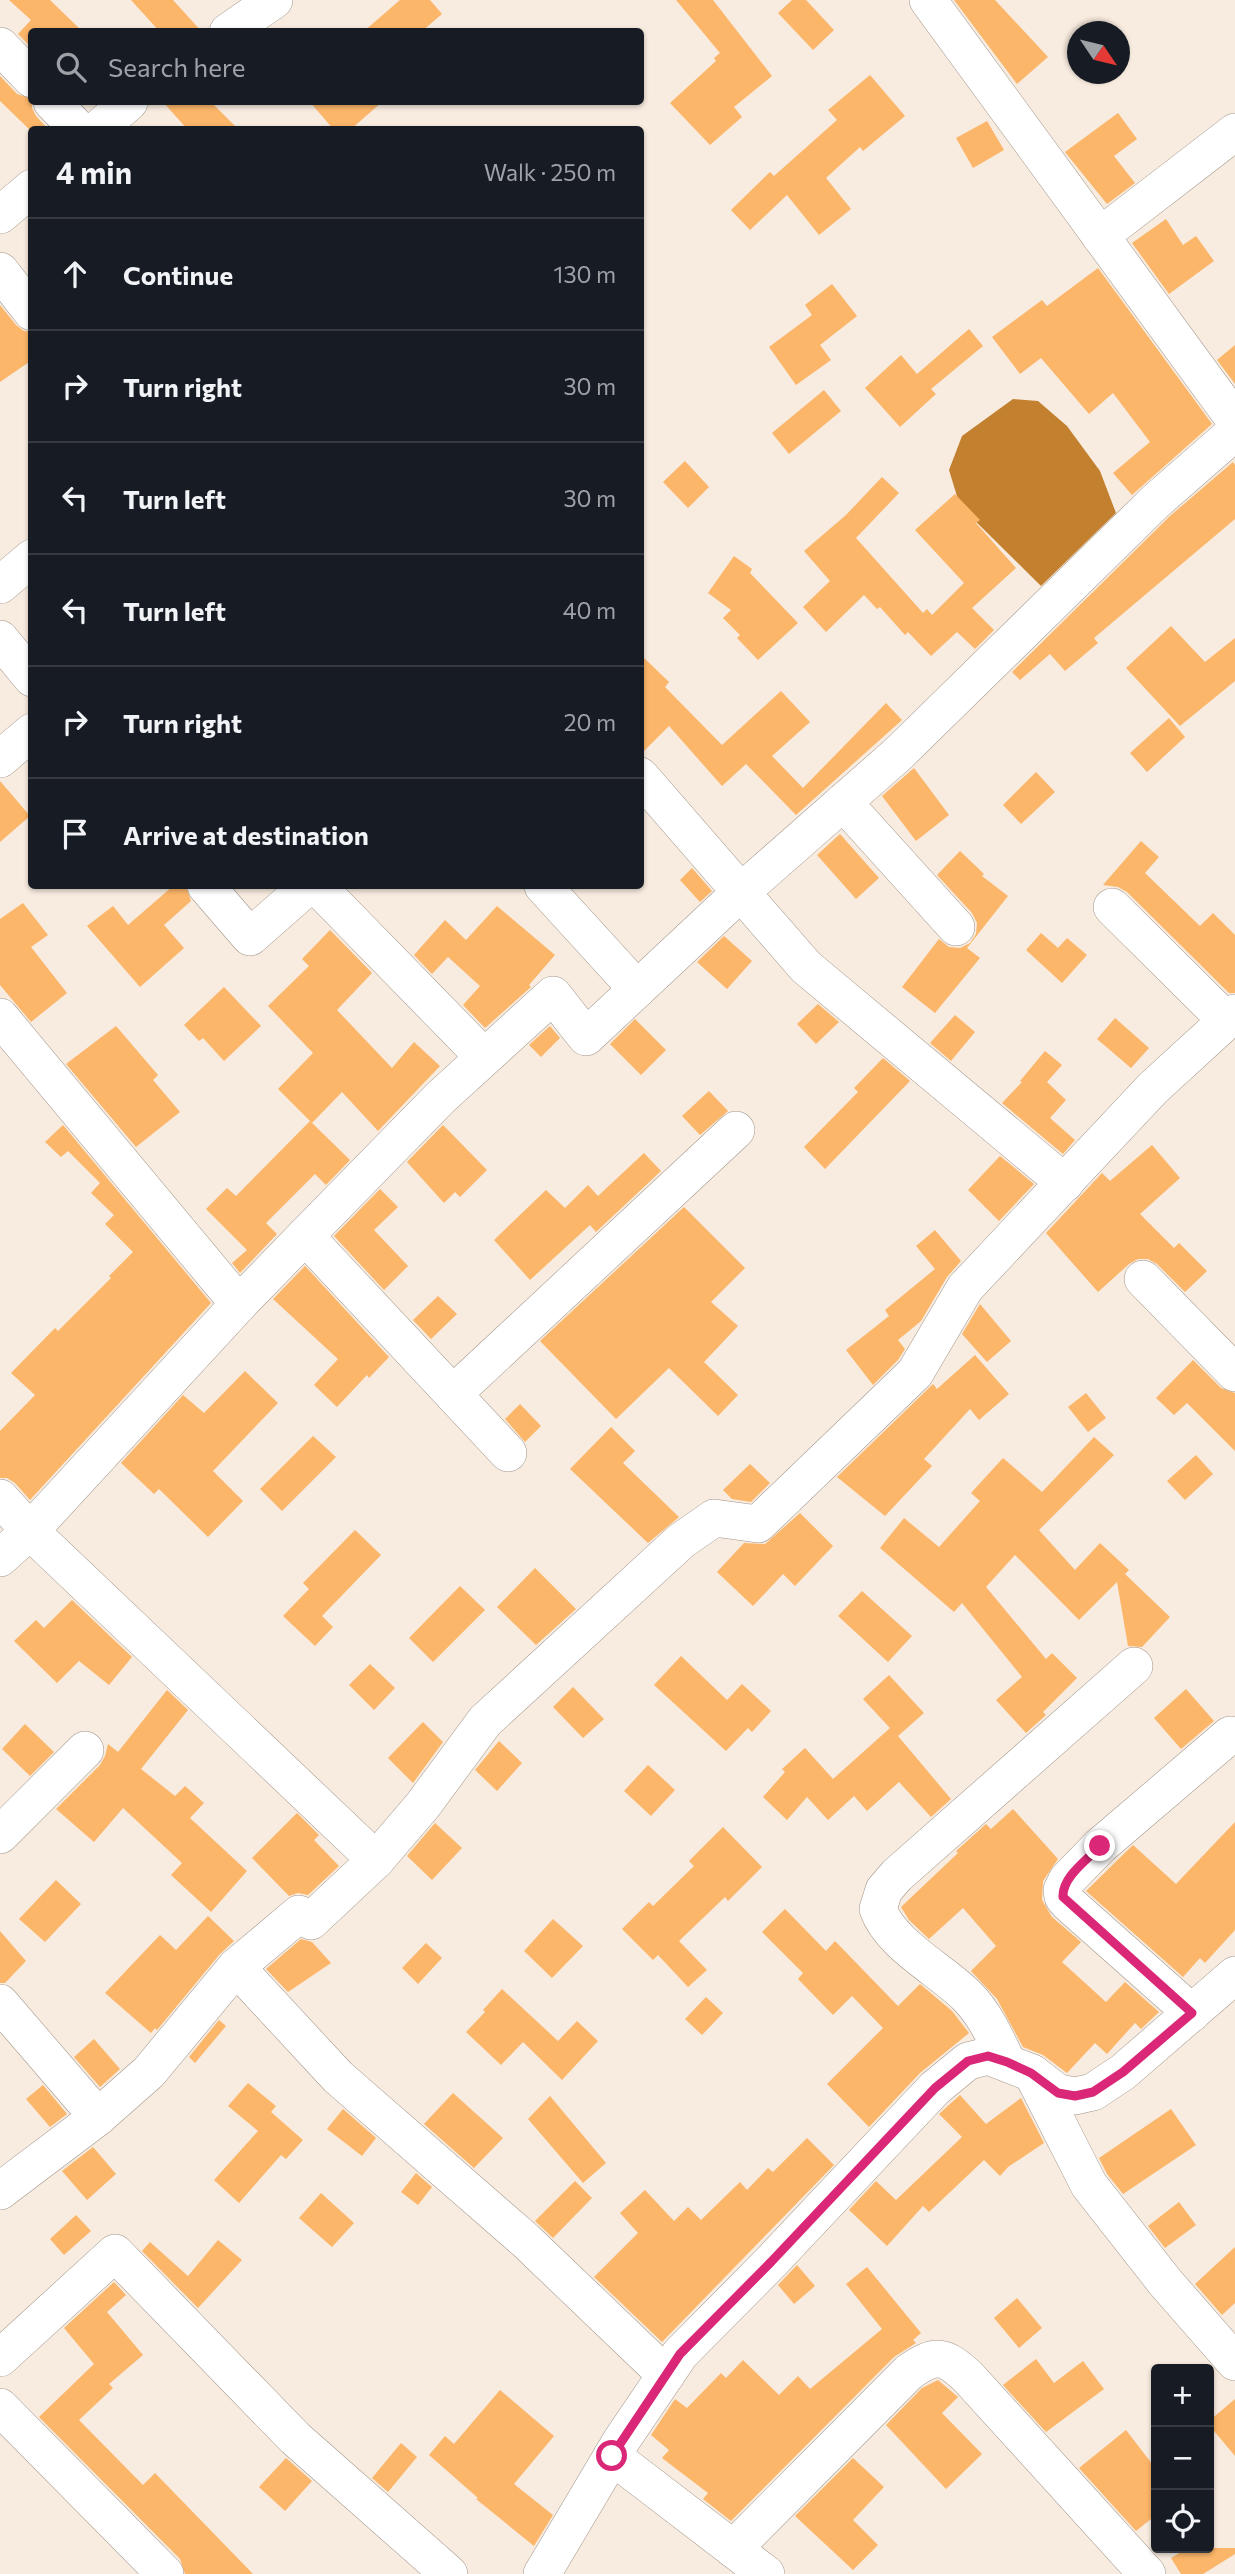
<!DOCTYPE html>
<html lang="en">
<head>
<meta charset="utf-8">
<style>
	body { margin:0; font-family:Commissioner,sans-serif; background:#242831; color:#f1f3f6 }
	.controls { position:absolute; right:21px; bottom:21px; display:grid; overflow:hidden; border-radius:7px; box-shadow:0 2px 5px #0004 }
	.controls button { width:63px; height:63px; display:grid; place-items:center; padding:0; border:0; border-bottom:2px solid #363941; background:#171b24; color:#f1f3f6; font:35px sans-serif }
	.compass { position:absolute; left:1067px; top:21px; width:63px; height:63px; border-radius:50%; background:#171b24; box-shadow:0 2px 5px #0004; rotate:125deg }
	.stop { position:absolute; width:21px; height:21px; margin:-16px; border:5px solid #db2777; border-radius:50%; background:#fff }
	.stop.end { background:#db2777; border-color:#fff; box-shadow:0 2px 7px #0008 }
	.list { margin:0; padding:0; list-style:none }
	h2 { display:flex; justify-content:space-between; align-items:center; height:91px; margin:0; padding:0 28px; font-size:30px }
	h2 small { font-size:23px; font-weight:400; color:#9ea1a6 }
	.list li { display:grid; grid-template-columns:46px 1fr auto; gap:21px; align-items:center; box-sizing:border-box; height:112px; padding:0 28px; border-top:2px solid #363941 }
	.list b { display:block; font-size:26px; white-space:nowrap }
	.list em { font-size:23px; font-style:normal; color:#9ea1a6 }
	.icon { flex:none; width:38px; height:38px; fill:none; stroke:currentColor; stroke-width:2; stroke-linecap:round; stroke-linejoin:round }
	.map { position:relative; flex:none; width:1235px; height:2574px; overflow:hidden }
	.search { position:absolute; background:#171b24; box-shadow:0 2px 5px #0004; left:28px; top:28px; width:616px; height:77px; display:flex; align-items:center; gap:18px; box-sizing:border-box; padding:0 24px; border-radius:7px; color:#9ea1a6; font-size:26px }
	.panel { position:absolute; background:#171b24; box-shadow:0 2px 5px #0004; left:28px; top:126px; width:616px; height:763px; border-radius:7px }
	.map>svg:first-child { display:block }
	.water { fill:#c38130 }
	.building { fill:#fcb669 }
	.lines { fill:none; stroke-linecap:round; stroke-linejoin:round }
	.minor-casing { stroke:#a1958a; stroke-width:38 }
	.minor { stroke:#fff; stroke-width:37 }
	.route { stroke:#db2777; stroke-width:9 }
</style>
</head>
<body>
<div class="map">
<svg width="1235" height="2574" viewBox="0 0 1235 2574">
	<rect width="100%" height="100%" fill="#f8ebdf"/>
	<polygon class="water" points="1013,399 1038,401 1067,426 1100,471 1116,513 1041,586 960,506 949,470 962,436"/>
	<g class="building">
		<polygon points="9,0 50,0 83,32 32,32 32,48 18,34 31,20"/>
		<polygon points="131,0 173,0 202,32 160,32"/>
		<polygon points="400,0 430,0 442,14 421,32 363,32"/>
		<polygon points="676,0 713,0 772,76 734,107 742,117 710,145 670,103 716,61 714,58 720,53"/>
		<polygon points="792,0 806,0 834,30 813,50 778,13"/>
		<polygon points="954,0 995,0 1048,57 1017,84"/>
		<polygon points="870,75 905,116 863,151 860,147 826,178 851,209 819,235 787,195 750,230 731,210 770,172 774,176 837,120 828,110"/>
		<polygon points="0,76 17,94 32,99 32,108 36,116 49,130 30,130 0,101"/>
		<polygon points="163,102 211,102 239,130 188,130"/>
		<polygon points="310,102 382,102 350,130 334,130"/>
		<polygon points="1118,113 1137,139 1114,156 1135,183 1107,204 1065,152"/>
		<polygon points="987,121 1004,150 973,168 956,138"/>
		<polygon points="1166,219 1183,245 1196,236 1214,261 1169,294 1132,243"/>
		<polygon points="1098,268 1212,424 1132,495 1113,473 1150,442 1113,393 1089,414 1041,358 1020,374 992,337 1042,300 1047,306"/>
		<polygon points="832,284 857,316 820,345 831,360 796,385 769,347 812,315 805,305"/>
		<polygon points="0,305 16,325 24,331 32,332 32,360 0,382"/>
		<polygon points="969,329 983,346 931,389 936,394 900,427 865,388 901,355 917,374"/>
		<polygon points="1235,345 1235,384 1217,360"/>
		<polygon points="824,390 841,411 789,454 772,433"/>
		<polygon points="685,461 709,487 688,508 663,482"/>
		<polygon points="1233,462 1235,465 1235,519 1094,638 1098,643 1065,671 1050,654 1020,680 1012,672 1170,516"/>
		<polygon points="882,477 899,493 856,538 923,613 927,609 932,615 964,583 915,530 955,494 980,520 976,523 1016,568 972,608 994,630 975,649 957,632 931,656 908,632 905,635 880,607 877,609 864,595 826,632 803,607 830,581 804,551 846,515"/>
		<polygon points="734,556 752,569 750,573 798,623 758,660 737,638 740,635 723,618 731,610 708,593"/>
		<polygon points="1171,626 1205,662 1235,638 1235,681 1180,726 1126,668"/>
		<polygon points="640,654 669,682 665,687 722,745 781,691 810,722 772,756 803,788 886,703 902,720 796,815 746,764 722,786 669,726 640,755"/>
		<polygon points="1169,718 1185,737 1147,772 1130,753"/>
		<polygon points="914,768 949,815 916,841 882,796"/>
		<polygon points="1036,772 1055,792 1021,824 1003,805"/>
		<polygon points="0,781 30,816 0,842"/>
		<polygon points="840,834 879,878 856,899 817,855"/>
		<polygon points="1141,841 1159,857 1145,873 1200,926 1213,913 1235,935 1235,993 1229,993 1127,892 1118,887 1103,885"/>
		<polygon points="960,851 984,874 982,876 1008,896 967,948 980,958 935,1013 902,987 939,939 949,947 960,948 970,943 976,934 977,923 972,913 937,875"/>
		<polygon points="692,868 712,891 700,902 680,880"/>
		<polygon points="173,886 186,886 191,901 164,925 184,948 140,987 87,926 113,906 128,925"/>
		<polygon points="23,903 48,935 31,947 67,993 31,1022 0,985 0,919"/>
		<polygon points="497,906 555,955 529,985 531,987 485,1028 463,1005 480,986 448,957 432,974 414,955 445,920 466,940"/>
		<polygon points="330,930 372,973 337,1010 392,1068 414,1042 440,1066 378,1131 342,1092 312,1123 278,1089 313,1053 268,1006 309,966 302,959"/>
		<polygon points="1041,933 1058,948 1067,938 1087,955 1062,983 1026,950"/>
		<polygon points="724,936 752,961 727,989 697,962"/>
		<polygon points="224,987 261,1026 224,1061 203,1038 199,1041 184,1025"/>
		<polygon points="818,1004 839,1022 816,1044 797,1024"/>
		<polygon points="955,1015 975,1032 951,1061 930,1043"/>
		<polygon points="1115,1018 1149,1048 1131,1068 1097,1039"/>
		<polygon points="635,1019 666,1050 641,1075 610,1044"/>
		<polygon points="116,1026 158,1075 153,1080 180,1112 136,1147 66,1064"/>
		<polygon points="550,1026 560,1038 541,1057 529,1045"/>
		<polygon points="1045,1051 1062,1065 1047,1082 1066,1100 1050,1118 1075,1140 1063,1154 1002,1103 1022,1082 1020,1081"/>
		<polygon points="883,1058 910,1081 825,1169 804,1147 858,1092 854,1088"/>
		<polygon points="709,1091 728,1111 700,1135 682,1116"/>
		<polygon points="310,1121 350,1160 326,1185 315,1174 266,1223 277,1234 240,1273 232,1263 247,1250 206,1209 227,1188 236,1196"/>
		<polygon points="63,1125 211,1303 30,1500 15,1483 7,1478 0,1478 0,1431 35,1395 11,1373 55,1328 58,1331 111,1278 109,1276 133,1252 105,1224 114,1215 91,1193 100,1183 68,1151 61,1157 45,1142"/>
		<polygon points="443,1125 487,1170 460,1197 455,1192 444,1203 407,1162"/>
		<polygon points="1152,1145 1180,1178 1140,1214 1174,1248 1179,1243 1207,1271 1185,1292 1157,1264 1148,1259 1138,1259 1129,1264 1098,1292 1046,1233 1102,1173 1110,1181"/>
		<polygon points="644,1153 661,1171 596,1232 590,1225 530,1280 494,1240 546,1190 565,1208 588,1185 598,1196"/>
		<polygon points="1000,1156 1034,1184 999,1221 968,1190"/>
		<polygon points="380,1189 398,1207 374,1230 408,1266 384,1290 334,1236"/>
		<polygon points="684,1207 745,1268 711,1302 738,1326 704,1362 738,1395 718,1416 669,1368 616,1419 540,1341"/>
		<polygon points="935,1230 961,1261 947,1277 921,1321 898,1340 905,1349 898,1360 873,1385 846,1350 889,1316 885,1310 935,1269 916,1246"/>
		<polygon points="305,1266 389,1357 369,1378 367,1375 337,1407 314,1385 338,1359 273,1299"/>
		<polygon points="438,1296 457,1314 431,1339 413,1320"/>
		<polygon points="980,1304 1011,1341 987,1362 962,1334"/>
		<polygon points="975,1355 1009,1394 979,1420 970,1409 924,1459 932,1466 885,1516 837,1477 933,1384 937,1389"/>
		<polygon points="1193,1360 1221,1388 1235,1393 1235,1451 1187,1403 1174,1415 1156,1398"/>
		<polygon points="245,1371 278,1403 213,1471 243,1501 208,1537 159,1489 154,1494 121,1463 183,1395 204,1413"/>
		<polygon points="1086,1393 1106,1418 1088,1432 1068,1407"/>
		<polygon points="520,1404 541,1426 525,1442 505,1419"/>
		<polygon points="611,1427 635,1451 623,1463 679,1517 648,1543 570,1469"/>
		<polygon points="313,1436 336,1457 282,1511 260,1489"/>
		<polygon points="1094,1437 1114,1455 1039,1530 1075,1570 1100,1543 1129,1570 1125,1574 1170,1617 1142,1647 1128,1646 1117,1582 1079,1620 1015,1555 986,1587 1046,1659 1052,1653 1077,1678 1043,1712 1046,1715 1026,1733 996,1700 1022,1677 962,1603 954,1612 880,1548 904,1518 939,1547 980,1501 971,1493 1003,1458 1042,1492"/>
		<polygon points="1196,1455 1213,1474 1185,1500 1167,1481"/>
		<polygon points="750,1464 770,1483 751,1502 732,1499 723,1490"/>
		<polygon points="800,1513 833,1546 795,1586 783,1574 753,1606 717,1572 744,1543 765,1544"/>
		<polygon points="355,1530 381,1555 322,1616 333,1627 315,1646 283,1616 309,1589 303,1583"/>
		<polygon points="535,1568 576,1609 536,1645 497,1607"/>
		<polygon points="460,1586 485,1610 433,1662 409,1638"/>
		<polygon points="862,1591 912,1636 888,1662 838,1616"/>
		<polygon points="72,1600 132,1657 109,1685 79,1661 57,1683 14,1641 36,1620 44,1628"/>
		<polygon points="681,1656 727,1700 742,1684 771,1711 752,1732 748,1728 726,1751 654,1685"/>
		<polygon points="370,1664 395,1688 374,1710 349,1685"/>
		<polygon points="889,1675 924,1713 898,1736 951,1799 931,1817 899,1782 867,1811 854,1796 828,1820 807,1797 787,1820 763,1797 785,1772 782,1769 805,1748 833,1779 890,1728 863,1699"/>
		<polygon points="573,1687 604,1719 583,1738 553,1707"/>
		<polygon points="1186,1689 1214,1721 1181,1749 1154,1718"/>
		<polygon points="167,1690 188,1710 141,1769 175,1796 185,1786 204,1803 190,1818 247,1871 211,1912 171,1875 182,1863 123,1808 94,1842 56,1809 100,1765 105,1756 108,1744 118,1752"/>
		<polygon points="423,1722 443,1742 413,1783 388,1758"/>
		<polygon points="25,1724 54,1752 30,1776 2,1749"/>
		<polygon points="499,1741 522,1763 497,1791 475,1770"/>
		<polygon points="648,1765 675,1790 651,1816 624,1791"/>
		<polygon points="1013,1809 1058,1859 1043,1881 1042,1900 1052,1917 1081,1942 1062,1962 1106,2002 1125,1982 1159,2012 1141,2029 1135,2023 1107,2054 1095,2043 1067,2073 1043,2055 1023,2047 997,1999 971,1971 996,1946 963,1908 929,1939 909,1920 901,1907 958,1853 956,1851 986,1824 991,1829"/>
		<polygon points="297,1813 319,1835 314,1840 339,1866 308,1895 298,1893 289,1896 252,1858"/>
		<polygon points="1235,1822 1235,1930 1205,1963 1200,1958 1183,1977 1086,1891 1133,1845 1176,1884"/>
		<polygon points="435,1823 462,1848 432,1880 407,1856"/>
		<polygon points="723,1827 762,1867 728,1901 725,1897 679,1941 707,1970 688,1987 658,1955 653,1960 622,1929 649,1902 653,1906 694,1866 689,1861"/>
		<polygon points="56,1880 81,1904 45,1942 19,1919"/>
		<polygon points="785,1909 826,1951 835,1941 898,2006 920,1984 952,2011 969,2033 920,2073 869,2127 827,2084 883,2028 852,1996 833,2015 798,1979 803,1973 762,1932"/>
		<polygon points="208,1916 234,1941 220,1954 157,2030 155,2028 151,2033 105,1993 160,1935 176,1950"/>
		<polygon points="553,1919 583,1946 552,1978 524,1951"/>
		<polygon points="0,1931 26,1961 5,1983 0,1983"/>
		<polygon points="301,1939 312,1942 331,1963 288,1992 266,1969"/>
		<polygon points="426,1943 442,1958 418,1984 402,1968"/>
		<polygon points="502,1989 558,2041 577,2021 598,2041 562,2080 523,2042 501,2065 466,2032 485,2012 483,2010"/>
		<polygon points="706,1997 723,2013 702,2035 685,2019"/>
		<polygon points="219,2020 226,2026 195,2063 189,2057"/>
		<polygon points="94,2039 120,2069 100,2087 74,2057"/>
		<polygon points="248,2083 276,2106 271,2112 303,2140 286,2159 281,2155 239,2203 214,2180 258,2131 228,2106"/>
		<polygon points="43,2085 67,2114 50,2127 26,2099"/>
		<polygon points="453,2093 503,2138 474,2168 424,2124"/>
		<polygon points="960,2095 986,2124 1021,2098 1044,2143 1008,2167 1000,2176 984,2160 929,2212 923,2206 887,2246 849,2210 876,2181 896,2200 962,2137 939,2114"/>
		<polygon points="550,2096 606,2163 583,2183 528,2119"/>
		<polygon points="343,2109 376,2138 362,2156 327,2129"/>
		<polygon points="1171,2109 1196,2145 1123,2194 1107,2174 1099,2158"/>
		<polygon points="807,2138 834,2165 662,2342 594,2277 638,2233 620,2213 645,2190 674,2221 688,2207 701,2220 740,2182 747,2190 768,2168 773,2172"/>
		<polygon points="93,2147 116,2174 87,2200 62,2171"/>
		<polygon points="416,2173 432,2187 418,2205 401,2192"/>
		<polygon points="575,2181 592,2198 553,2238 535,2221"/>
		<polygon points="321,2193 354,2223 332,2247 299,2218"/>
		<polygon points="1179,2202 1196,2225 1165,2248 1148,2226"/>
		<polygon points="76,2215 91,2231 64,2255 50,2239"/>
		<polygon points="218,2240 242,2260 198,2308 142,2251 150,2242 188,2276"/>
		<polygon points="1235,2247 1235,2303 1222,2315 1195,2284"/>
		<polygon points="797,2265 815,2286 794,2304 778,2285"/>
		<polygon points="867,2267 921,2333 913,2340 916,2343 894,2357 731,2521 703,2499 708,2493 662,2458 669,2450 651,2435 675,2399 687,2408 721,2373 726,2378 743,2360 779,2395 798,2376 810,2389 882,2329 846,2284"/>
		<polygon points="114,2282 126,2295 107,2312 143,2355 109,2384 113,2388 79,2420 143,2485 155,2473 253,2574 185,2574 180,2559 39,2417 94,2364 64,2328"/>
		<polygon points="1017,2298 1042,2328 1019,2348 994,2318"/>
		<polygon points="1036,2359 1054,2383 1083,2361 1104,2389 1046,2432 1003,2385"/>
		<polygon points="938,2380 958,2397 942,2413 982,2454 946,2489 886,2425 922,2388"/>
		<polygon points="500,2390 554,2436 514,2484 553,2515 534,2546 476,2499 478,2498 429,2455 445,2436 454,2444"/>
		<polygon points="1235,2399 1235,2456 1209,2425 1209,2421"/>
		<polygon points="1126,2430 1156,2469 1156,2515 1136,2531 1079,2468"/>
		<polygon points="401,2443 417,2457 388,2492 372,2478"/>
		<polygon points="286,2458 312,2481 285,2511 259,2487"/>
		<polygon points="853,2458 884,2487 853,2520 878,2545 853,2570 795,2516"/>
		<polygon points="1188,2548 1235,2548 1235,2554 1203,2574 1181,2574 1171,2558"/>
	</g>
	<g class="lines">
		<g class="minor-casing">
			<g id="minor">
				<polyline points="928,0 1235,420"/>
				<polyline points="228,32 274,0"/>
				<polyline points="0,46 32,79"/>
				<polyline points="52,102 79,130"/>
				<polyline points="97,130 129,102"/>
				<polyline points="0,215 32,188"/>
				<polyline points="1100,236 1235,132"/>
				<polyline points="0,271 32,312"/>
				<polyline points="0,585 32,558"/>
				<polyline points="0,639 32,678"/>
				<polyline points="0,759 32,732"/>
				<polyline points="640,776 806,967 1065,1183"/>
				<polyline points="843,802 956,927"/>
				<polyline points="206,886 250,937 308,886"/>
				<polyline points="317,886 484,1057"/>
				<polyline points="543,886 637,989"/>
				<polyline points="1112,907 1227,1021"/>
				<polyline points="0,1017 239,1304"/>
				<polyline points="305,1236 508,1453"/>
				<polyline points="1143,1279 1235,1373"/>
				<polyline points="453,1394 736,1130"/>
				<polyline points="0,1498 30,1531 0,1558"/>
				<polyline points="0,1835 85,1750"/>
				<polyline points="376,1860 30,1531 239,1304 305,1236 440,1098 553,995 586,1037 741,892 898,754 1156,501 1235,432"/>
				<polyline points="236,1967 299,1914 311,1921 376,1860 423,1805 485,1721 681,1541 714,1518 758,1524 915,1373 965,1288 1153,1088 1235,1013"/>
				<polyline points="0,2003 98,2117"/>
				<polyline points="1192,2013 1068,1903 1063,1897 1062,1890 1067,1880 1100,1846 1230,1735"/>
				<path d="M1007,2062C996,2039 985,2014 967,1996C940,1969 891,1945 878,1909L884,1890L897,1875L1134,1666"/>
				<polyline points="1032,2073 1089,2185 1165,2282 1235,2362"/>
				<polyline points="0,2191 98,2117 149,2072 236,1967 338,2077 525,2240 666,2375"/>
				<polyline points="0,2358 115,2253 295,2438 449,2574"/>
				<polyline points="0,2407 165,2574"/>
				<polyline points="612,2456 766,2574"/>
				<path d="M733,2549L909,2372C936,2353 944,2355 968,2377L1147,2574"/>
				<polyline points="542,2574 621,2441 680,2354 771,2262 935,2088 968,2061 988,2056 1032,2073 1058,2093 1075,2096 1093,2092 1123,2072 1235,1975"/>
			</g>
		</g>
		<use href="#minor" class="minor"/>
	</g>
	<g class="lines">
		<path class="route" d="M612,2456L680,2354L771,2262L935,2088L968,2061L988,2056L1007,2062L1031,2073L1058,2093L1075,2096L1093,2092L1123,2072L1192,2013L1063,1897C1062,1877 1087,1860 1100,1846"/>
	</g>
</svg>
<div class="controls">
<button>+</button>
<button>−</button>
<button><svg class="icon" aria-label="locate" viewBox="0 0 24 24"><circle cx="12" cy="12" r="6"/><path d="M12 2v4M12 18v4M2 12h4M18 12h4"/></svg></button>
</div>
<svg class="compass" viewBox="-18 -18 36 36"><path d="M0-13l5 13h-10z" fill="#e53935"/><path d="M0 13l5-13h-10z" fill="#9ea1a6"/></svg>
<div class="stop" style="left:612px;top:2456px"></div>
<div class="stop end" style="left:1100px;top:1846px"></div>
<div class="search"><svg class="icon" aria-label="search" viewBox="0 0 24 24"><circle cx="10" cy="10" r="6"/><path d="M15 15l6 6"/></svg>Search here</div>
<section class="panel">
<h2>4 min<small>Walk · 250 m</small></h2>
<ul class="list">
<li><svg class="icon" aria-label="ahead" viewBox="0 0 24 24"><path d="M12 20V5M6 11l6-6 6 6"/></svg><div><b>Continue</b></div><em>130 m</em></li>
<li><svg class="icon" aria-label="right" viewBox="0 0 24 24"><path d="M7 20v-9h11M14 6l5 5-5 5"/></svg><div><b>Turn right</b></div><em>30 m</em></li>
<li><svg class="icon" aria-label="left" viewBox="0 0 24 24"><path d="M17 20v-9H6M10 6l-5 5 5 5"/></svg><div><b>Turn left</b></div><em>30 m</em></li>
<li><svg class="icon" aria-label="left" viewBox="0 0 24 24"><path d="M17 20v-9H6M10 6l-5 5 5 5"/></svg><div><b>Turn left</b></div><em>40 m</em></li>
<li><svg class="icon" aria-label="right" viewBox="0 0 24 24"><path d="M7 20v-9h11M14 6l5 5-5 5"/></svg><div><b>Turn right</b></div><em>20 m</em></li>
<li><svg class="icon" aria-label="arrive" viewBox="0 0 24 24"><path d="M6 21V4h12l-3 4 3 4H6"/></svg><div><b>Arrive at destination</b></div></li>
</ul>
</section>
</div>
</body>
</html>
